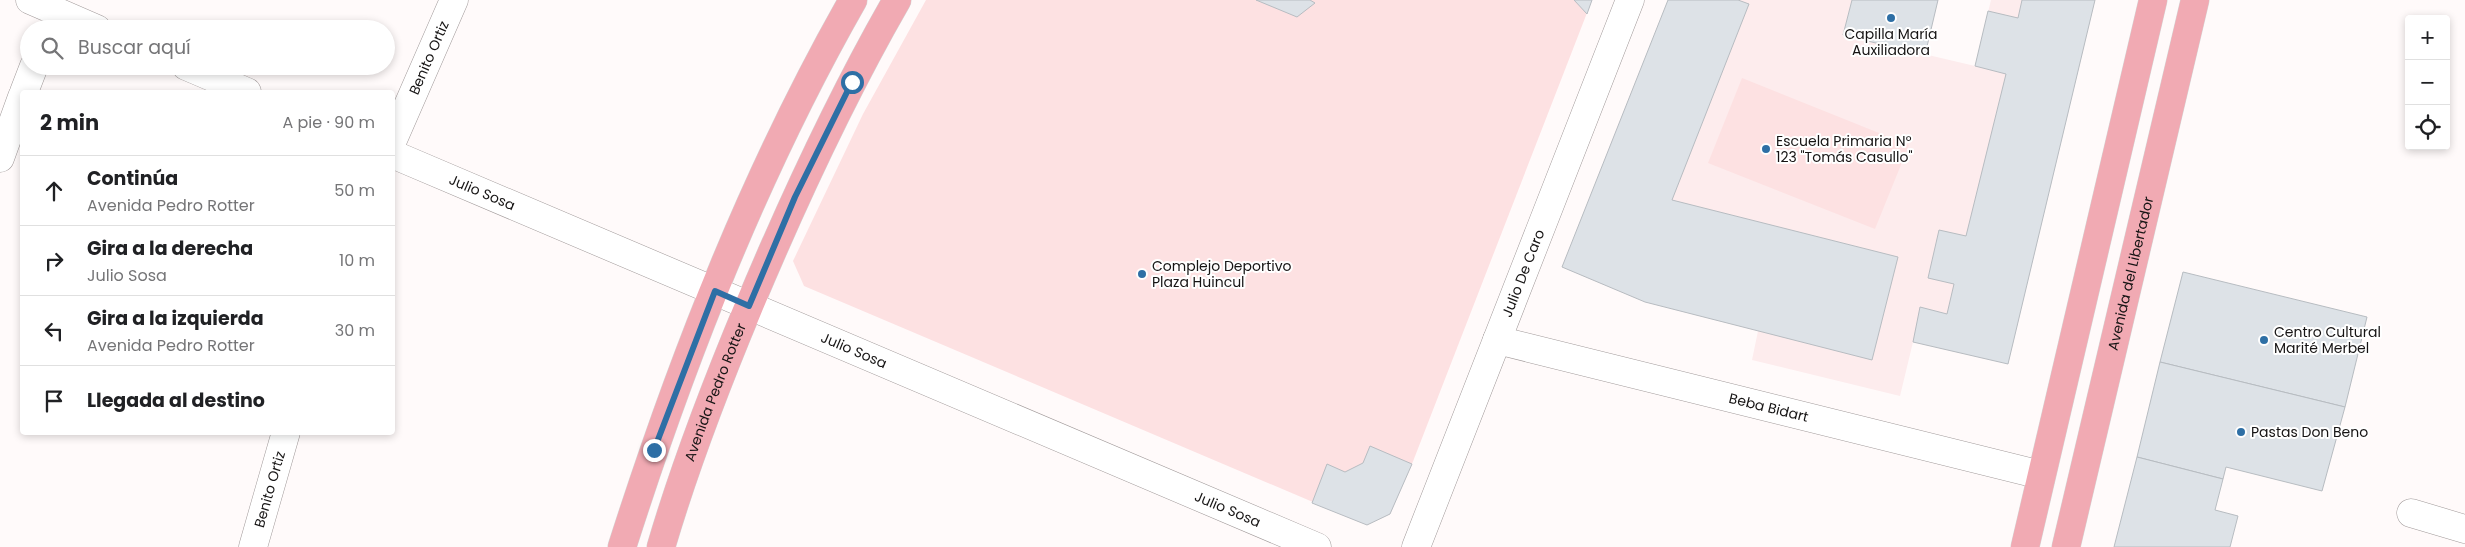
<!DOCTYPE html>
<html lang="es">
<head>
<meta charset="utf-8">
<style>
	body { margin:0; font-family:Poppins,sans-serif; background:#f2f2f2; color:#202124 }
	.controls { position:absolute; right:15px; top:15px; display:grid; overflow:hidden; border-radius:5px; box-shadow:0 2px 8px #0003 }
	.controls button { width:45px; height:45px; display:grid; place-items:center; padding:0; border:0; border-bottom:1px solid #e0e0e0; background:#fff; color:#202124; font:25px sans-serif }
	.stop { position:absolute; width:15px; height:15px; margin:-11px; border:4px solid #2e6fa5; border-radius:50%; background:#fff }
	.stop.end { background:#2e6fa5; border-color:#fff; box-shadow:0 1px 5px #0008 }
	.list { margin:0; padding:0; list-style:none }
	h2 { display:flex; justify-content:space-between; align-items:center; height:65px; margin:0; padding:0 20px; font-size:21px }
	h2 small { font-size:16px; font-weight:400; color:#757577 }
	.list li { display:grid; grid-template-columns:32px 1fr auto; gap:15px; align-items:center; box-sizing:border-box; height:70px; padding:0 20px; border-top:1px solid #e0e0e0 }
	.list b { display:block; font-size:19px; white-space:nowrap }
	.list p { margin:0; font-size:16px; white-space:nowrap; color:#757577 }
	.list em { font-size:16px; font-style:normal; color:#757577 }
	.icon { flex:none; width:28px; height:28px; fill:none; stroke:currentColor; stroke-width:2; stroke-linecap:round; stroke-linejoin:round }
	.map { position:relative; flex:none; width:2465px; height:547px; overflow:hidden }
	.search { position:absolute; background:#fff; box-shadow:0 2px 8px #0003; left:20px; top:20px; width:375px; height:55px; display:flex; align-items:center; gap:12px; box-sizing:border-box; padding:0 18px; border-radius:28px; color:#757577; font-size:19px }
	.panel { position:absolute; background:#fff; box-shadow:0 2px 8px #0003; left:20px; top:90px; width:375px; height:345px; border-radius:5px }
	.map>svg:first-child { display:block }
	.built { fill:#fdeced }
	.green { fill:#fde1e2 }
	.building { fill:#dde2e7; stroke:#b7bcc1 }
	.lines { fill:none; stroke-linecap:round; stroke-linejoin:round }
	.minor-casing { stroke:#a19a9a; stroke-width:29 }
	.major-casing { stroke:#d5d5d5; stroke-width:29 }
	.minor { stroke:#fff; stroke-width:28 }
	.major { stroke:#f1aab3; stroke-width:28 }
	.route { stroke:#2e6fa5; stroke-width:6 }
	.poi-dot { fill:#2e6fa5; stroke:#fff; stroke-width:2 }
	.labels { text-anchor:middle; stroke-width:4; stroke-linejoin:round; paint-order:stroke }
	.poi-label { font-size:14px; fill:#161414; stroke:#fff; text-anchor:start }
	.street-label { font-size:14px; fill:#161414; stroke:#fff }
</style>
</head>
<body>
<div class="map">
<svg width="2465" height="547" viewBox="0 0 2465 547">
	<rect width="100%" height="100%" fill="#fffafa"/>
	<polygon class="built" points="1668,0 1852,0 1843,35 1975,66 1991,0 2095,0 2008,364 1913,342 1900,396 1752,360 1758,331 1645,302 1562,267"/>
	<g class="green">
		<polygon points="926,0 1592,0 1412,464 1390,514 1367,525 804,286 793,261 863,114"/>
		<polygon points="1742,78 1909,145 1875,229 1708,163"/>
	</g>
	<g class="building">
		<polygon points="1256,0 1310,0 1315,3 1297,17"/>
		<polygon points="1574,0 1592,0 1587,14"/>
		<polygon points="1668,0 1738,0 1749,4 1672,200 1898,257 1872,360 1645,302 1562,267"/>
		<polygon points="1852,0 1938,0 1925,55 1843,35"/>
		<polygon points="2022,0 2095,0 2008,364 1913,342 1920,307 1947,314 1954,284 1928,278 1939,230 1966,236 2006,74 1975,66 1988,11 2018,18"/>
		<polygon points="2183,272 2367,317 2345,407 2160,362"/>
		<polygon points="2160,362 2345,407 2322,491 2226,467 2223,479 2137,457"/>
		<polygon points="1370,446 1412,464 1390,514 1367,525 1312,503 1327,464 1345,472 1363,463"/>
		<polygon points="2137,457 2223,479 2215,510 2238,516 2230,547 2114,547"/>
	</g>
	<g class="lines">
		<g class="minor-casing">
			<g id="minor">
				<polyline points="30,0 97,29"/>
				<polyline points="186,66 247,92"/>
				<polyline points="24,92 34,66"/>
				<path id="s1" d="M392,142L454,0"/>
				<path id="s2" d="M392,154L1317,547"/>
				<polyline points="0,158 22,97"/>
				<path id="s3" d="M1497,340L2041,475"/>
				<polyline points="2411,513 2465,529"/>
				<path id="s4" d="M253,547L286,432"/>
				<path id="s5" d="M1416,547L1630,0"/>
			</g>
		</g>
		<g class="major-casing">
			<g id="major">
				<path d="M622,547C682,359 755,172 853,0"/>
				<path id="s6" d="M661,547C685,465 716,385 749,306C793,201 840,99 897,0"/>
				<polyline points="2025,547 2153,0"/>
				<path id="s7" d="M2066,547L2195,0"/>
			</g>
		</g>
		<use href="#minor" class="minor"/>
		<use href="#major" class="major"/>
	</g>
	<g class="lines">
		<polyline class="route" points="654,450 715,291 749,306 795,197 852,82"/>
	</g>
	<g class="poi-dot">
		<circle cx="1891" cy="18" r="5"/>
		<circle cx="1766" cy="149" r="5"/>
		<circle cx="1142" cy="274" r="5"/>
		<circle cx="2264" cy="340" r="5"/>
		<circle cx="2241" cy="432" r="5"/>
	</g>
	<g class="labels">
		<g class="poi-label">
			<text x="1891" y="39" text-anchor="middle">Capilla María<tspan x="1891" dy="16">Auxiliadora</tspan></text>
			<text x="1776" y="146">Escuela Primaria N°<tspan x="1776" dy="16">123 "Tomás Casullo"</tspan></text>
			<text x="1152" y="271">Complejo Deportivo<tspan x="1152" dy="16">Plaza Huincul</tspan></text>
			<text x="2274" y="337">Centro Cultural<tspan x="2274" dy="16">Marité Merbel</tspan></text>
			<text x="2251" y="437">Pastas Don Beno</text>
		</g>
		<g class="street-label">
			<text dy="5" stroke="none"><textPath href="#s1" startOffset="92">Benito Ortiz</textPath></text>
			<text dy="5" stroke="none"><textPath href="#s2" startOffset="98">Julio Sosa</textPath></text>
			<text dy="5" stroke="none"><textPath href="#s5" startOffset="294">Julio De Caro</textPath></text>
			<text dy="5" stroke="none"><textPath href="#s7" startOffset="281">Avenida del Libertador</textPath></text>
			<text dy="5" stroke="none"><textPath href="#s2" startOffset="502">Julio Sosa</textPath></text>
			<text dy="5" stroke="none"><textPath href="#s6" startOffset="164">Avenida Pedro Rotter</textPath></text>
			<text dy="5" stroke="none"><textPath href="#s3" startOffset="280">Beba Bidart</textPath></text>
			<text dy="5" stroke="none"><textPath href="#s4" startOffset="60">Benito Ortiz</textPath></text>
			<text dy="5" stroke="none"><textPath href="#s2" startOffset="908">Julio Sosa</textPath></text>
		</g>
	</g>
</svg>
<div class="controls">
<button>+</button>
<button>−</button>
<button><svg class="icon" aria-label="locate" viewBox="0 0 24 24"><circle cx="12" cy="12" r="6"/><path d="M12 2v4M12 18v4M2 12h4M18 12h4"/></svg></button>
</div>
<div class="stop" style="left:852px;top:82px"></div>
<div class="stop end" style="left:654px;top:450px"></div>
<div class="search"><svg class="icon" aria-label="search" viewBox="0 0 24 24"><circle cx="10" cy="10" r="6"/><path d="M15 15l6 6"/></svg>Buscar aquí</div>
<section class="panel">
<h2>2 min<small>A pie · 90 m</small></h2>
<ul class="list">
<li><svg class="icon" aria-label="ahead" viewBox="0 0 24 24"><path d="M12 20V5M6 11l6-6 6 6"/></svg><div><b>Continúa</b><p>Avenida Pedro Rotter</p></div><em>50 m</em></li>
<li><svg class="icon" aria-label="right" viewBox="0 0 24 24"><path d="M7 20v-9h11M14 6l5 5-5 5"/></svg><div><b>Gira a la derecha</b><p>Julio Sosa</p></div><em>10 m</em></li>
<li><svg class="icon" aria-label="left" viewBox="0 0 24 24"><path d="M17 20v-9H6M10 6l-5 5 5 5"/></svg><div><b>Gira a la izquierda</b><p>Avenida Pedro Rotter</p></div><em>30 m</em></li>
<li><svg class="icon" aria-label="arrive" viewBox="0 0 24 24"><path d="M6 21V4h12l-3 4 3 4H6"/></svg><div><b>Llegada al destino</b></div></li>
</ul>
</section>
</div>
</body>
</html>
